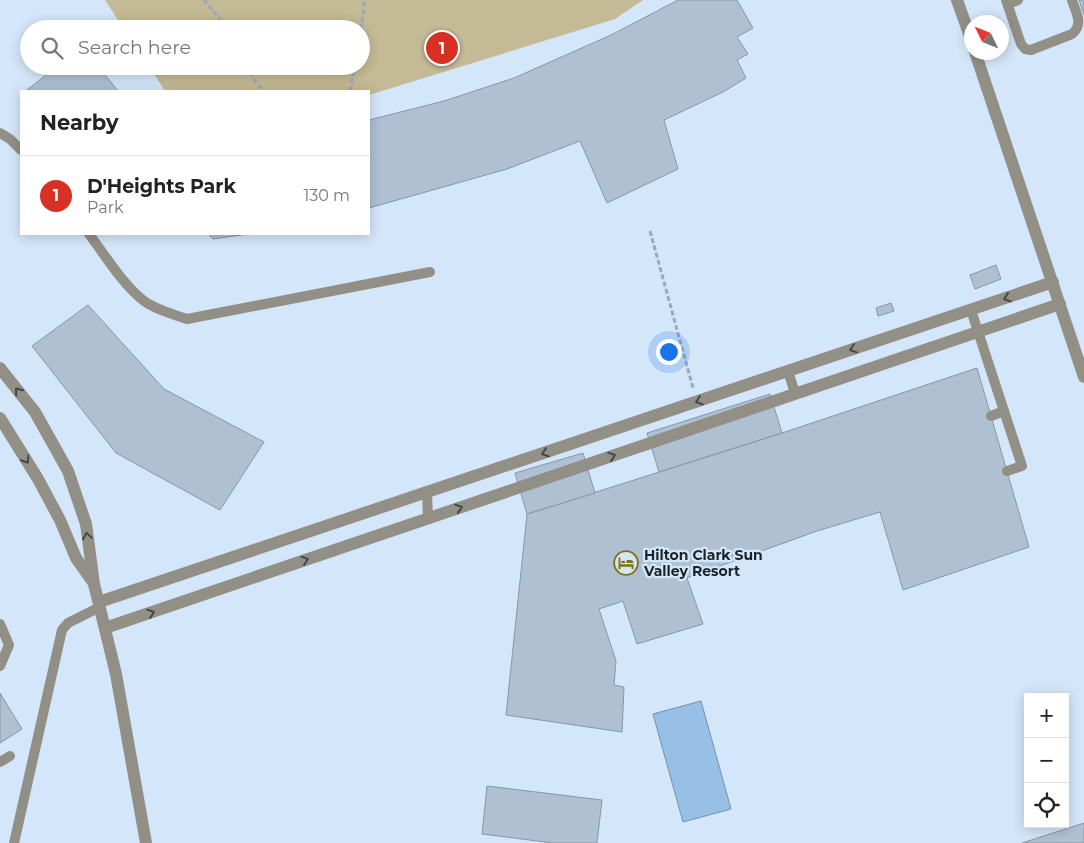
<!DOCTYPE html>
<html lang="en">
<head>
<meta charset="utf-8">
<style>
	body { margin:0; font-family:Montserrat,sans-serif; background:#f6f6f6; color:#222 }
	.controls { position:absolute; right:15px; bottom:15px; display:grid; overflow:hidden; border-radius:0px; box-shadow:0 2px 12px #0003 }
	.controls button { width:45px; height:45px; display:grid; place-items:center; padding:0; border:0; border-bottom:1px solid #e0e0e0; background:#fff; color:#222; font:25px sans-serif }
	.compass { position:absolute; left:964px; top:15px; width:45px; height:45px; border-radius:50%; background:#fff; box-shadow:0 2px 12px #0003; rotate:313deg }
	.you { position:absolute; left:668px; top:351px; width:18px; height:18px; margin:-12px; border:4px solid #fff; border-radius:50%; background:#1a73e8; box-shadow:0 0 0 8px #1a73e833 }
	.badge { display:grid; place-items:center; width:32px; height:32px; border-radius:50%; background:#d93025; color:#fff; font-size:16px; font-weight:700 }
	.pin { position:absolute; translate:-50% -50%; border:2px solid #fff; box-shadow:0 1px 5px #0006 }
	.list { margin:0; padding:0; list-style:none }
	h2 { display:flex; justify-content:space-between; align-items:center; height:65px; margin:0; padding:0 20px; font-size:21px }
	h2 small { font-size:16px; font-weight:400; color:#767676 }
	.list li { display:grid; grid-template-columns:32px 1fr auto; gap:15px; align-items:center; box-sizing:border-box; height:80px; padding:0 20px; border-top:1px solid #e0e0e0 }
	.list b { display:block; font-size:19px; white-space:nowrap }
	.list p { margin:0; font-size:16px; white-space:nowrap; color:#767676 }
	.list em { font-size:16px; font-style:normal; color:#767676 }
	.icon { flex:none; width:28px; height:28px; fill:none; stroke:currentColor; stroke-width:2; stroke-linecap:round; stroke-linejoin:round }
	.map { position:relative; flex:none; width:1084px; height:843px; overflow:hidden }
	.search { position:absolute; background:#fff; box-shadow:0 2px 12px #0003; left:20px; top:20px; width:350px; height:55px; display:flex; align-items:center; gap:12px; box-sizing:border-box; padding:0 18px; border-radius:28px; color:#767676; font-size:19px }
	.panel { position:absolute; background:#fff; box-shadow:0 2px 12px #0003; left:20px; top:90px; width:350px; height:145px; border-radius:0px }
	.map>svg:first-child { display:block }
	.green { fill:#c4ba95 }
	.water { fill:#98c0e7; stroke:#7291ae }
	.building { fill:#aec0d2; stroke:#8597a8 }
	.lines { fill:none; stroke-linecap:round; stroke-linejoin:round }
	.path { stroke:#9baab9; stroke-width:3; stroke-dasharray:5 2.5; stroke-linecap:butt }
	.lane { stroke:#928f86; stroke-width:10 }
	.street { stroke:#928f86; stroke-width:12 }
	.oneway { stroke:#454849 }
	.labels { text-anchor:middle; stroke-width:4.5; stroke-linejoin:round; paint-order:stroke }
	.poi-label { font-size:14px; font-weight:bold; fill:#1b2228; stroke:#d4e6f9; text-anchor:start }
</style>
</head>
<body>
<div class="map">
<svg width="1084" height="843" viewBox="0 0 1084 843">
	<rect width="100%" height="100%" fill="#d4e6f9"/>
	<polygon class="green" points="105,0 643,0 615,19 369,95 369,91 165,91 149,66 361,66 361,29 124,29"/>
	<polygon class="water" points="701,701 731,809 683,822 653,714"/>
	<g class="building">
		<polygon points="678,0 737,0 753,28 737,37 748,54 737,60 746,78 723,92 664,120 678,169 607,203 580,141 507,169 369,208 369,120 444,101 514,78 611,35"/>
		<polygon points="1079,0 1084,0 1084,15"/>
		<polygon points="57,66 98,66 118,91 26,91"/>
		<polygon points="208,234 248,234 213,239"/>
		<polygon points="996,265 1001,279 975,289 970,275"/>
		<polygon points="891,303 894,311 878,316 876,308"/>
		<polygon points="88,305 164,389 264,442 220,510 116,453 32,346"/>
		<polygon points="977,368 1029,547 903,590 880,512 817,531 687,578 703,624 637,644 623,601 599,609 616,661 614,685 624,687 622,732 506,715 527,514 782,433"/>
		<polygon points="770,394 782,433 659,472 647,433"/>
		<polygon points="583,453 595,493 527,514 515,473"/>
		<polygon points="0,693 22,729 0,743"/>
		<polygon points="487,786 602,800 597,843 553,843 482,834"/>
		<polygon points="1084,823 1084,843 1022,843"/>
	</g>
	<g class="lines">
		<g class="path">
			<polyline points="204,0 228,29"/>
			<polyline points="361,29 365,0"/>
			<polyline points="246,66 255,81 264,91"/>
			<polyline points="350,91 355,66"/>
			<polyline points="650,231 693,388"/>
		</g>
		<g class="lane">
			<path d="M1006,0L1021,44L1025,49L1031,50L1072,34C1084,24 1076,13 1072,0"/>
			<polyline points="1008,4 1018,0"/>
			<polyline points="0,133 10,139 21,150"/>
			<path d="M89,234C105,255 123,285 144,301C156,310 173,314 187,319L430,272"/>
			<polyline points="971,310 1022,466 1007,471"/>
			<polyline points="788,371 795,393"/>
			<polyline points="991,416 1004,411"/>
			<polyline points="427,492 428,518"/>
			<polyline points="0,624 9,645 0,666"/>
			<polyline points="0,762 10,756"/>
			<polyline points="14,843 62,630 68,623 100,607"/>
		</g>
		<g class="street">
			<polyline points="957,0 972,42"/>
			<polyline points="975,52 1084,377"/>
			<polyline points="0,368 35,412 68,471 86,524 94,584 116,674 146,843"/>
			<polyline points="0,418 38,479 60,520 76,558 93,582"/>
			<polyline points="99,602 1053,282"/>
			<polyline points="105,628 1060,304"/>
		</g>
	</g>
	<defs><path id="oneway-chevron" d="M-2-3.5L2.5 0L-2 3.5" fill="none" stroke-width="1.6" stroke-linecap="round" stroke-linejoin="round" transform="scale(1.25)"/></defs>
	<g class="oneway">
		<use href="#oneway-chevron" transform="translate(1007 298) rotate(162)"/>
		<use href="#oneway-chevron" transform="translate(853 349) rotate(161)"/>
		<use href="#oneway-chevron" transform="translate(18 391) rotate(-129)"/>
		<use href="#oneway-chevron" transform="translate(699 401) rotate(161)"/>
		<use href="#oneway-chevron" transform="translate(545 453) rotate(162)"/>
		<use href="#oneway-chevron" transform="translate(612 456) rotate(-19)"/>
		<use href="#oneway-chevron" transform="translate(26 460) rotate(58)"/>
		<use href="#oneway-chevron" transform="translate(459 508) rotate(-18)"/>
		<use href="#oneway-chevron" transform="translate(87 536) rotate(-98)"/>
		<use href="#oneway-chevron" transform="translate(305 560) rotate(-19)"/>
		<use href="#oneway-chevron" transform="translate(151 613) rotate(-19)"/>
	</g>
	<defs>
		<g id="hotel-ring" transform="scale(1.25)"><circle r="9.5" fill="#d4e6f9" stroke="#857011" stroke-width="1.5"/><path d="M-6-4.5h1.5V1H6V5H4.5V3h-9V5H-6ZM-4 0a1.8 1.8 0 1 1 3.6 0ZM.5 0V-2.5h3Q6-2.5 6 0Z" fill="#857011"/></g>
	</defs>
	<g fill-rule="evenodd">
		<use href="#hotel-ring" x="626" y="563"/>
	</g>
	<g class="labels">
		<g class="poi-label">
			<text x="644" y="560">Hilton Clark Sun<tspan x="644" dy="16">Valley Resort</tspan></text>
		</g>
	</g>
</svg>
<div class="controls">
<button>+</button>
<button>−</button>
<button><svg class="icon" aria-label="locate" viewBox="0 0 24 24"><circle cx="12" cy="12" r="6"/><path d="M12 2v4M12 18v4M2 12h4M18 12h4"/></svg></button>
</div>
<svg class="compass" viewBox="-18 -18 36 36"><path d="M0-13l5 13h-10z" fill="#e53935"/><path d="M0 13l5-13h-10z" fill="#767676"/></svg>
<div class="you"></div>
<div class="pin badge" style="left:442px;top:48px">1</div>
<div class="search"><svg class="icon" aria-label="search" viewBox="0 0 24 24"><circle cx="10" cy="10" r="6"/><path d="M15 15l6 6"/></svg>Search here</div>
<section class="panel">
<h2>Nearby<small></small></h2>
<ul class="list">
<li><span class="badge">1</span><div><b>D'Heights Park</b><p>Park</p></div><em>130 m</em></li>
</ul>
</section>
</div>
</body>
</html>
